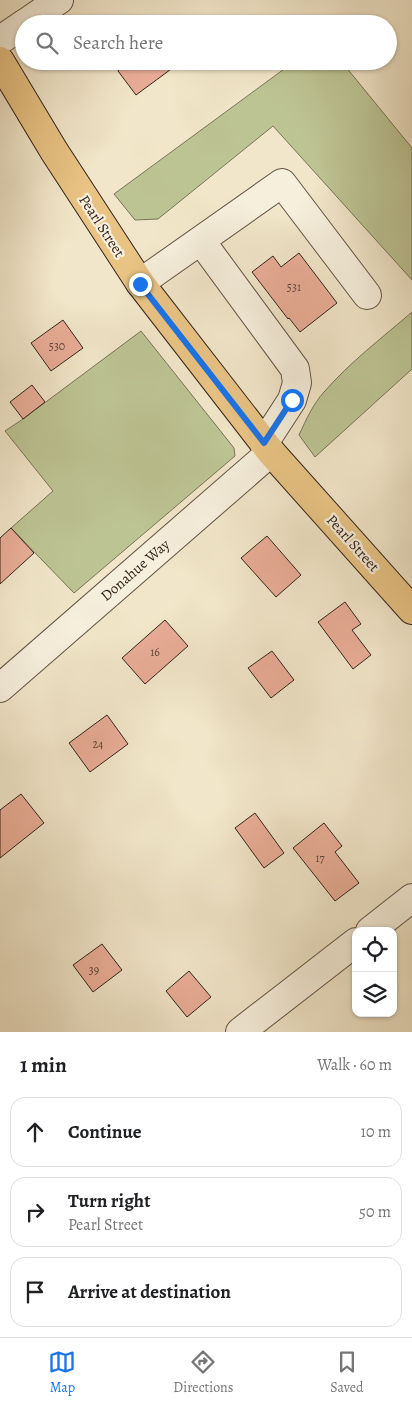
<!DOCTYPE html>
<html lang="en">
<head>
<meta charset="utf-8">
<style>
	body { margin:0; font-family:Alegreya,serif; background:#f2f2f2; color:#202124 }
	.controls { position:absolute; right:15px; bottom:15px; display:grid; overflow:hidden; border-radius:10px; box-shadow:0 1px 4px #0004 }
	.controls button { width:45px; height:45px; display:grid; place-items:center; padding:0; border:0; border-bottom:1px solid #e0e0e0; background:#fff; color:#202124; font:25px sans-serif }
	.stop { position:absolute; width:15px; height:15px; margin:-11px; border:4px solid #1a73e8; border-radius:50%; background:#fff }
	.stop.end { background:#1a73e8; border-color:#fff; box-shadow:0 1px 5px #0008 }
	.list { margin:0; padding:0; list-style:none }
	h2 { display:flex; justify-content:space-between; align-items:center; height:65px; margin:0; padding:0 20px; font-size:21px }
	h2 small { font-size:16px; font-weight:400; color:#757577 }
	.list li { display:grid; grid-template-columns:32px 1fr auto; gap:15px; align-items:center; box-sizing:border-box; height:70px; margin:0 10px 10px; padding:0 10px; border:1px solid #e0e0e0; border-radius:15px }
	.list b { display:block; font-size:19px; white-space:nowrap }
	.list p { margin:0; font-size:16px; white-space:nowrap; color:#757577 }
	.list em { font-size:16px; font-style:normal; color:#757577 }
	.icon { flex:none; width:28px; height:28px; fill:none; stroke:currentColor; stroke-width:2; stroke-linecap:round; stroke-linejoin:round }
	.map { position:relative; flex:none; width:412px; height:1032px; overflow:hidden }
	.search { position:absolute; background:#fff; box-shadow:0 1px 4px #0004; left:15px; right:15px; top:15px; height:55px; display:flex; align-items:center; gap:12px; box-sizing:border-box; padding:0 18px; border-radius:28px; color:#757577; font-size:19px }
	.sheet { height:305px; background:#fff }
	nav { display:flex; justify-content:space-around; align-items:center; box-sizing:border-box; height:70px; border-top:1px solid #e0e0e0; background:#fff; font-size:14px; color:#757577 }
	nav a { display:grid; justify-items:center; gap:2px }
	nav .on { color:#1a73e8 }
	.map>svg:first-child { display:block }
	.green { fill:#bdc494; stroke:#787458 }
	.building { fill:#e9ad97; stroke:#34231c }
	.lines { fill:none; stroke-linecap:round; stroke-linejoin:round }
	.minor-casing { stroke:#635447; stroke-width:30 }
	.major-casing { stroke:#34231c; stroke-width:30 }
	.minor { stroke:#f6efdc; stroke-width:28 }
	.major { stroke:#e8c384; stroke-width:28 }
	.route { stroke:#1a73e8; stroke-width:6 }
	.labels { text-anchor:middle; stroke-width:4.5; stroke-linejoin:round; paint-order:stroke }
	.number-label { font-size:12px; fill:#61463b }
	.street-label { font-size:15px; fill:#34231c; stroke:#f6efdc }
</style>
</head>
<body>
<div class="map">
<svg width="412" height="1032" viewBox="0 0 412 1032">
	<rect width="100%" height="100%" fill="#f1e6c9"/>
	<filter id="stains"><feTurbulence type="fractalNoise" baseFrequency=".004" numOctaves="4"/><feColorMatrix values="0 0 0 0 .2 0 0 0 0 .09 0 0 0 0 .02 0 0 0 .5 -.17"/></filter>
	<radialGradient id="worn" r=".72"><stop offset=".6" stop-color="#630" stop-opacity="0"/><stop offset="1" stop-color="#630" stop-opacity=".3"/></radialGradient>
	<g class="green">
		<polygon points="295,61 341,61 412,148 412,280 273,126 158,219 135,220 114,194"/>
		<path d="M412,312V369L315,457L299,435C306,420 313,404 324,392C350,362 382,338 412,312Z"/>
		<polygon points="141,331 234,448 235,456 74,593 11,528 53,491 5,431 23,419"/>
	</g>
	<g class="building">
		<polygon points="128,61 182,61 136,95 118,71"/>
		<polygon points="299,253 337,303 300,332 289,318 288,319 252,272 273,256 281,267"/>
		<polygon points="63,320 83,348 51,371 31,343"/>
		<polygon points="32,385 45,402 23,419 10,402"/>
		<polygon points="11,528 34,553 0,584 0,538"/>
		<polygon points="267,536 301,575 276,597 241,558"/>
		<polygon points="345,602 361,624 352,630 371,655 353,669 318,622"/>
		<polygon points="165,620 188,646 145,684 122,658"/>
		<polygon points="272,651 294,680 271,698 248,668"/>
		<polygon points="107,715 128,744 90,772 69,743"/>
		<polygon points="21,794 44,823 0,858 0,810"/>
		<polygon points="255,813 284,853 264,868 235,828"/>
		<polygon points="324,823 342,846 335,852 359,883 335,901 293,848"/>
		<polygon points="102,944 122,970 93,992 73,965"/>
		<polygon points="189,971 211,997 187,1017 166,991"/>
	</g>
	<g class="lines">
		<g class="minor-casing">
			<g id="minor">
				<polyline points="24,24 59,0"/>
				<polyline points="0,40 24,24"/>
				<polyline points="201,241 295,369 297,383 292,400 264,443"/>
				<polyline points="140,283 282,183 367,295"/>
				<polyline points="0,688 271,452"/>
				<polyline points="370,931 412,898"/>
				<polyline points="240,1032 356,942"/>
			</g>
		</g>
		<g class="major-casing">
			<polyline id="major" points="0,61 54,151 140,283 271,452 412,610"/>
		</g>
		<use href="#minor" class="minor"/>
		<use href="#major" class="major"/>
	</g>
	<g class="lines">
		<polyline class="route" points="140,284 264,443 292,400"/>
	</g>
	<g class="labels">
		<g class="number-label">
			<text x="294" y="291">531</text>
			<text x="57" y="350">530</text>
			<text x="155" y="656">16</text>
			<text x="98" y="748">24</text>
			<text x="320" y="862">17</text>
			<text x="94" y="974">39</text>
		</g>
		<g class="street-label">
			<text transform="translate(102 226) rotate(57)" y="5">Pearl Street</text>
			<text transform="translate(353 543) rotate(48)" y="5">Pearl Street</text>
			<text transform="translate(135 570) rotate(-41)" y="5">Donahue Way</text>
		</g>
	</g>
	<rect width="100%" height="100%" filter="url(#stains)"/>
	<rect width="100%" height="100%" fill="url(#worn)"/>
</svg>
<div class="controls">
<button><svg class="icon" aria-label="locate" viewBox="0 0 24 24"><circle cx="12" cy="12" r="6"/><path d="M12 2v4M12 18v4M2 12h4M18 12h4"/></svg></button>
<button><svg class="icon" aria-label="layers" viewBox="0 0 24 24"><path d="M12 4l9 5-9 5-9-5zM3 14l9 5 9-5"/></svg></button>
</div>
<div class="stop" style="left:292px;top:400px"></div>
<div class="stop end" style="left:140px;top:284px"></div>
<div class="search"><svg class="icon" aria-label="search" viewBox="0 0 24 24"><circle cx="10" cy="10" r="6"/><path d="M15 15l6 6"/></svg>Search here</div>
</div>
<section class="sheet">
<h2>1 min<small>Walk · 60 m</small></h2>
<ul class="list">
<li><svg class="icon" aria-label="ahead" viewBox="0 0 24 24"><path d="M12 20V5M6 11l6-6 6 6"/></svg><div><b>Continue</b></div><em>10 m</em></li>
<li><svg class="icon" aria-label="right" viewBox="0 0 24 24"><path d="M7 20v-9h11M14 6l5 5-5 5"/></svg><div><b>Turn right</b><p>Pearl Street</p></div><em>50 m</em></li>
<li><svg class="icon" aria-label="arrive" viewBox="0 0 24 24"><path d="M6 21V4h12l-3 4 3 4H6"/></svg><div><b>Arrive at destination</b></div></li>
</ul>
</section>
<nav>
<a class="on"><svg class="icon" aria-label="map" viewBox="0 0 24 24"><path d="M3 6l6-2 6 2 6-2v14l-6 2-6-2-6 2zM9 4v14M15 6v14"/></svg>Map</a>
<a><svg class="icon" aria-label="directions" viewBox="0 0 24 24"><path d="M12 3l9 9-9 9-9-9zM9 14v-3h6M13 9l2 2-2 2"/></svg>Directions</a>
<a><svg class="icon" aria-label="saved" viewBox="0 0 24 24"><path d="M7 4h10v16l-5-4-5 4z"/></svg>Saved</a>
</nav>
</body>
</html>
